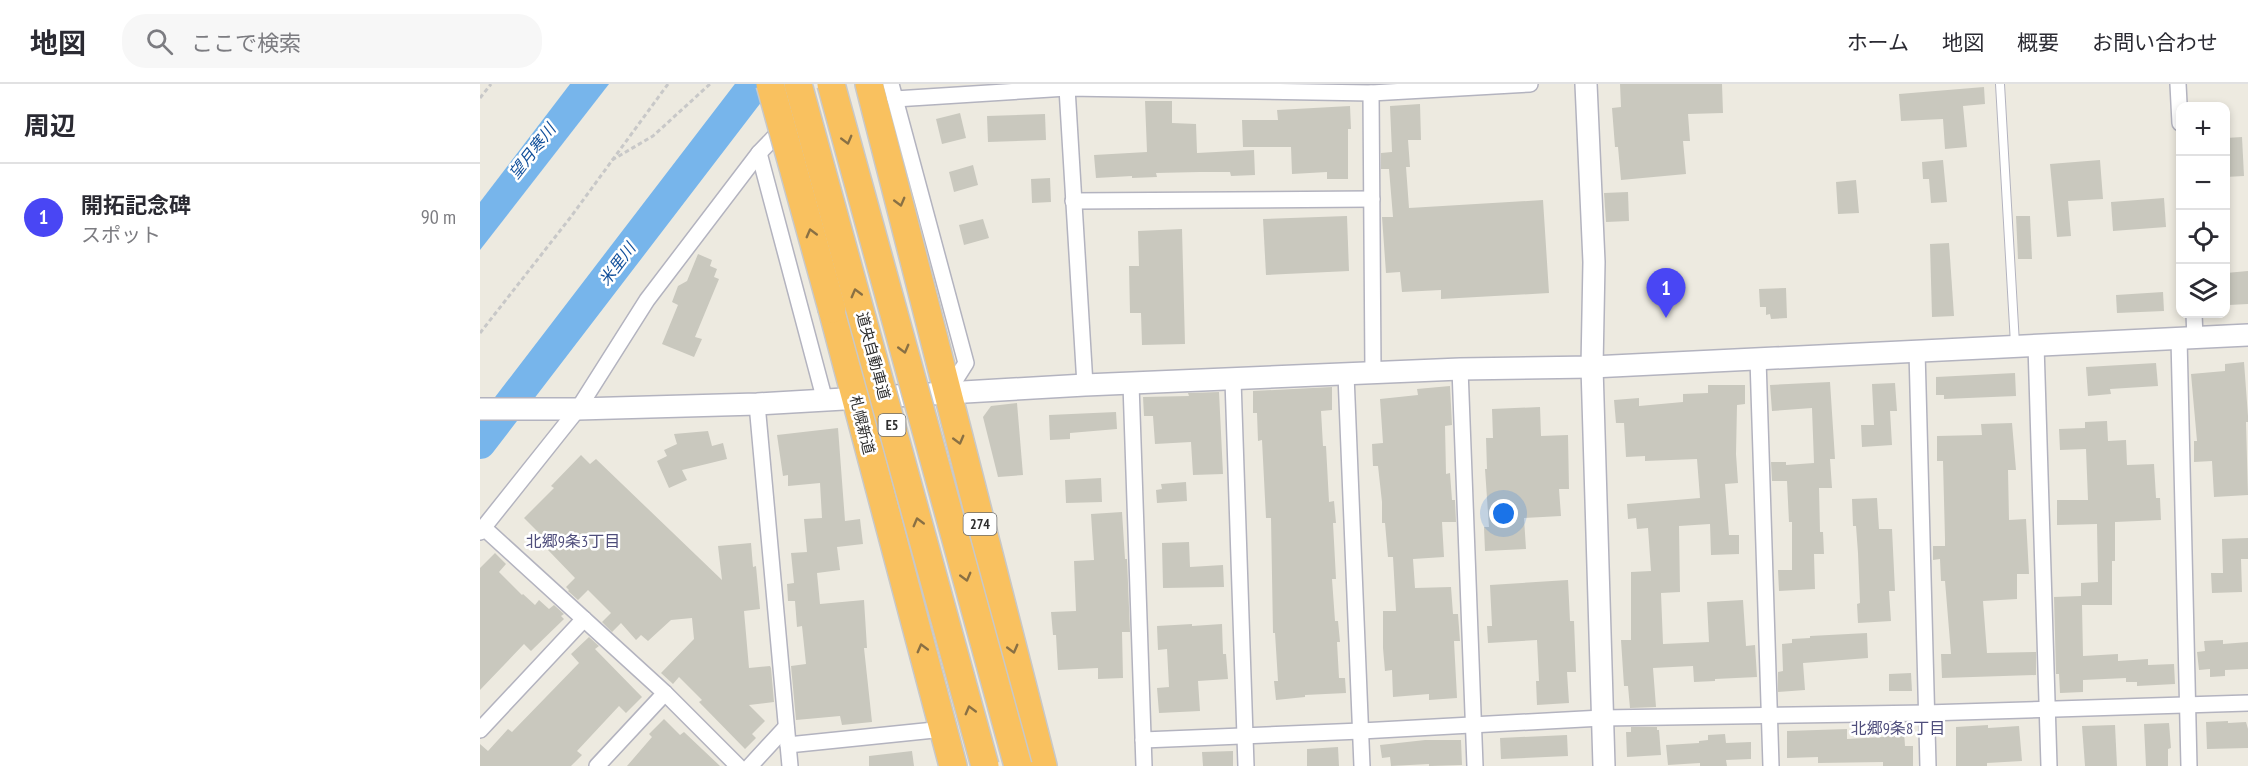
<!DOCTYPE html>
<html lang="ja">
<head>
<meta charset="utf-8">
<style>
	body { margin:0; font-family:"PT Sans Narrow","Noto Sans JP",sans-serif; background:#f7f7f7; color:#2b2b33 }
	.controls { position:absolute; right:18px; top:18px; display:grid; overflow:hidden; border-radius:12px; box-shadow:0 3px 9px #0003 }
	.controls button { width:54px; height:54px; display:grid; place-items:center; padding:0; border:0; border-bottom:2px solid #e1e1e2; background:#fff; color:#2b2b33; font:30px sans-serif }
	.you { position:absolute; left:1024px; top:430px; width:21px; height:21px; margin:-15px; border:4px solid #fff; border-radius:50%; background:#1a73e8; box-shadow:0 0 0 9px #1a73e833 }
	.badge { display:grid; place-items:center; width:39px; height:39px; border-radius:50%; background:#4946f4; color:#fff; font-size:20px; font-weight:700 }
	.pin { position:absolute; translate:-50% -50px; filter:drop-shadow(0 2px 3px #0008) }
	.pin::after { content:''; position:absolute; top:32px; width:21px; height:18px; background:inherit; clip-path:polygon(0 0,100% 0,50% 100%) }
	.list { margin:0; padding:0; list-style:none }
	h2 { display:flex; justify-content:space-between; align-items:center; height:78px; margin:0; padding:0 24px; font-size:26px }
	h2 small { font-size:20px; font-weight:400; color:#7c7c81 }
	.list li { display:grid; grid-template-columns:39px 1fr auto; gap:18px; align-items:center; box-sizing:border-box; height:108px; padding:0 24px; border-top:2px solid #e1e1e2 }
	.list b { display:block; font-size:22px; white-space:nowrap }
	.list p { margin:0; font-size:20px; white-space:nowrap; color:#7c7c81 }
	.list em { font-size:20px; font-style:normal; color:#7c7c81 }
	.icon { flex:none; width:33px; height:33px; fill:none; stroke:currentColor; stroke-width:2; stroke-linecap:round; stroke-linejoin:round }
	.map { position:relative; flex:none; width:1768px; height:682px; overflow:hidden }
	header { display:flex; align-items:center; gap:36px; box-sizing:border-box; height:84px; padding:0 30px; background:#fff; border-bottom:2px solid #e1e1e2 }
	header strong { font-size:28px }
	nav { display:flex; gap:33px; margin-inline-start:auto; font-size:21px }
	.search { width:420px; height:54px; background:#f7f7f7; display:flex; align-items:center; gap:15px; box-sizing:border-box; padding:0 21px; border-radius:24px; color:#7c7c81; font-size:22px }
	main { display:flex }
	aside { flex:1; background:#fff }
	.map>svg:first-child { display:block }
	.water { fill:#77b5eb }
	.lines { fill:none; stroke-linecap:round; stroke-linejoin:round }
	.river { stroke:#77b5eb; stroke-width:32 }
	.building { fill:#c9c8be }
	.lane-casing { stroke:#b3b3bf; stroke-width:10 }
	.street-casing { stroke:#b3b3bf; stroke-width:18 }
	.secondary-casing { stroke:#b3b3bf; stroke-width:24 }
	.highway-casing { stroke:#c8c8c8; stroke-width:30 }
	.path { stroke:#c8c8c8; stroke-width:3; stroke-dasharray:4.5 3; stroke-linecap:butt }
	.lane { stroke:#fff; stroke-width:8 }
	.street { stroke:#fff; stroke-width:15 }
	.secondary { stroke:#fff; stroke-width:21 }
	.highway { stroke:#f9c15f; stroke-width:27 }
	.highway-bridge-casing { stroke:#c8c8c8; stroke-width:30; stroke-linecap:butt }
	.highway-bridge { stroke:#f9c15f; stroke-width:27 }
	.oneway { stroke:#897044 }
	.labels { text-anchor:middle; stroke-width:5; stroke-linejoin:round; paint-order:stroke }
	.shield { fill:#fff; stroke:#6c6c6c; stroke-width:1.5 }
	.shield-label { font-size:14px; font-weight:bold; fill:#2d2d2d }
	.street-label { font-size:15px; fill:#2d2d2d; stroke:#fff }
	.water-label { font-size:16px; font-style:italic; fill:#12509b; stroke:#fff }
	.neighbourhood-label { font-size:16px; fill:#4f4e7c; stroke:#fff }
</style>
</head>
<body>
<header>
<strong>地図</strong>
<div class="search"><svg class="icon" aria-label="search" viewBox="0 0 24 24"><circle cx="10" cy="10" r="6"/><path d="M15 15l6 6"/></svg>ここで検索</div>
<nav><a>ホーム</a><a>地図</a><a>概要</a><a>お問い合わせ</a></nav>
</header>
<main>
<aside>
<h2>周辺<small></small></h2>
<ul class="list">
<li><span class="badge">1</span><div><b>開拓記念碑</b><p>スポット</p></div><em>90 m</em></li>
</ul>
</aside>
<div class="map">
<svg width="1768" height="682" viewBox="0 0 1768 682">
	<rect width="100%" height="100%" fill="#edeae0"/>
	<polygon class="water" points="90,0 129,0 0,166 0,118"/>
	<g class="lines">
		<polyline class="river" points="0,359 275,0"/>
	</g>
	<g class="building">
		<polygon points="1140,0 1242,0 1243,29 1208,30 1210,57 1203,57 1206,90 1141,96 1138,63 1135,63 1132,24 1141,23"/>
		<polygon points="1504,3 1505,20 1483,22 1487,63 1465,65 1463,35 1421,37 1419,10"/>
		<polygon points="665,17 692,17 692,39 716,40 717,69 774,66 775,91 751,92 750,88 720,88 676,89 677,93 652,94 652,92 616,94 614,71 667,68"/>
		<polygon points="940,20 941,56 928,56 930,83 926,83 929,124 1063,116 1069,209 961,215 961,206 922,208 920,188 906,189 902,133 913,133 909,85 901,85 901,69 912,68 910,22"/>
		<polygon points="870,22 871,45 868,45 868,95 847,95 847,88 812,90 811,63 763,63 762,36 798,36 797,26"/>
		<polygon points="480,29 486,54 462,60 456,35"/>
		<polygon points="565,30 566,56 508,58 507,32"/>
		<polygon points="1762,53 1764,92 1746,93 1746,54"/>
		<polygon points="1463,76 1467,118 1451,119 1449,95 1443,95 1442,78"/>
		<polygon points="1620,76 1623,115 1588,117 1591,152 1577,153 1570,80"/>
		<polygon points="493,81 498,101 474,108 469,88"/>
		<polygon points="570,94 571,118 552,119 551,95"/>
		<polygon points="1376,96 1379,129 1358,130 1356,98"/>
		<polygon points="1148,108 1149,137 1126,138 1124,109"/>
		<polygon points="1684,114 1686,143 1633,147 1631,118"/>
		<polygon points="867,132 869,187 786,191 783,135"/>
		<polygon points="1536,132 1550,132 1552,175 1538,175"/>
		<polygon points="503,135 509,154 484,161 479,141"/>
		<polygon points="702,145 705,260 662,261 661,229 650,229 649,182 659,182 658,147"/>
		<polygon points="1469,159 1474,232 1452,233 1450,160"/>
		<polygon points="218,170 232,176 230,182 237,185 234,193 239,195 215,253 222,255 214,273 182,260 198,221 192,218 198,202 207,197"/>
		<polygon points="1768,187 1768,220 1749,221 1746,189"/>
		<polygon points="1306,204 1307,234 1291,235 1290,230 1286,231 1286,223 1280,223 1279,205"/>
		<polygon points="1683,208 1684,227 1637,229 1636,211"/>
		<polygon points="1764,278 1768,332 1768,338 1766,338 1768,411 1734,413 1732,377 1714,378 1714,357 1717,357 1711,290 1745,287 1745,280"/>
		<polygon points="1676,279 1678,302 1630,305 1631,310 1608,312 1606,283"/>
		<polygon points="1535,289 1536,312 1464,315 1464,311 1456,311 1456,293"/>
		<polygon points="1350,298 1355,375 1350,375 1352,404 1339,404 1340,448 1343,448 1344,470 1334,470 1335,505 1299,507 1298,486 1312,486 1312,438 1309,438 1307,397 1292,397 1291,378 1306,378 1306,381 1334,379 1332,324 1292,327 1290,301"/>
		<polygon points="1415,299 1417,327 1410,327 1412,361 1382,363 1381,341 1394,341 1392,300"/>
		<polygon points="1228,301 1265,301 1265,320 1257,321 1256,370 1258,399 1245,400 1249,451 1259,451 1259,470 1231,471 1230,440 1199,442 1200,508 1181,509 1183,560 1229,558 1227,518 1263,516 1266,562 1275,561 1277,593 1235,595 1235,597 1214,598 1213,582 1173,584 1176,623 1150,624 1148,602 1144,602 1141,556 1151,556 1151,488 1171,487 1168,444 1157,445 1156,434 1148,435 1147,420 1220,414 1217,375 1165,377 1165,372 1146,373 1144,339 1136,339 1134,316 1159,314 1159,322 1203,318 1203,310 1228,309"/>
		<polygon points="970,302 972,341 965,342 966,390 970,389 972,416 975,416 976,438 962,438 964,473 933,475 935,504 971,503 973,530 978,530 980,557 974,557 977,614 949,616 949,610 913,613 912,586 905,587 903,564 903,527 916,527 913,473 908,473 905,439 902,439 902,418 898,382 893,382 892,360 903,359 900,315 938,311 937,305"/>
		<polygon points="852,303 852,326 841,327 843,362 846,362 849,418 854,417 856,439 853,439 856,495 852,495 855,537 858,537 860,558 857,558 859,594 865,594 866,609 825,611 825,613 796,616 794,597 798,597 795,549 793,549 791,434 786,434 782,356 778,357 777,329 773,329 773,307"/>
		<polygon points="739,308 743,390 713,391 711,358 675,360 673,332 664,332 663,313 709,312 708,309"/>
		<polygon points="537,319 543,391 518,393 503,333 511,322"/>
		<polygon points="1060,323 1061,352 1088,351 1089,405 1079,405 1081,432 1044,434 1046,465 1005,467 1004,443 1009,443 1005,385 1007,385 1006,354 1013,354 1012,325"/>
		<polygon points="636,328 637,345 590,349 590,355 570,356 569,331"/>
		<polygon points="1627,337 1628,357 1646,356 1647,381 1674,380 1676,414 1680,414 1681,436 1635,438 1635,477 1632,477 1632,521 1602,521 1603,572 1638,570 1638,577 1668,575 1668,581 1694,580 1695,600 1657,602 1657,598 1646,598 1646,594 1603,596 1603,608 1580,609 1579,590 1576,590 1574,513 1601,512 1601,499 1618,498 1617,440 1577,441 1577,416 1608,416 1606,365 1580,366 1579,345 1605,344 1605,338"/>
		<polygon points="1532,339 1536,386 1528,386 1529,436 1546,435 1549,490 1537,490 1537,515 1503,517 1507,569 1556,568 1556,591 1462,594 1461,570 1471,570 1465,497 1461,497 1460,475 1453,476 1453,462 1465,462 1465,455 1463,377 1457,377 1457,352 1502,351 1501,340"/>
		<polygon points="358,344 365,437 380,435 383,460 357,463 360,486 337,489 340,520 384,516 387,564 384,564 392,638 362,641 360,632 316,636 311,582 326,580 322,542 317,543 315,517 308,517 307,500 314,499 311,469 327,468 324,435 342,434 340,399 308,402 308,391 303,392 297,351"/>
		<polygon points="228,347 232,362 243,359 247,375 202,386 207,396 189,404 177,377 187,372 184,366 197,360 194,350"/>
		<polygon points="101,371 110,380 116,375 242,496 238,462 271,459 273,483 276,482 280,525 264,527 269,584 290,582 291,584 294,618 269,621 285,637 272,650 276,654 265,665 219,618 222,616 199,593 193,600 181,589 214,555 212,534 191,536 168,557 161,551 156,556 141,539 132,548 122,538 131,529 108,506 98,516 88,507 89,506 86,503 95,494 68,466 72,462 44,434 74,404 71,402"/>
		<polygon points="621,394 622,418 586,419 585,396"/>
		<polygon points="706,398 707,417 677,419 676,406 682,405 681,400"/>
		<polygon points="1397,414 1399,445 1412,445 1415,507 1409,507 1411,537 1378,539 1377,520 1380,519 1378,469 1376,442 1373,442 1372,415"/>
		<polygon points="642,428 645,475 647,475 650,548 642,548 643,594 618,595 618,584 578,586 576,551 573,551 571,528 596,527 594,477 614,476 611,430"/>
		<polygon points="1768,454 1768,475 1761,475 1762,508 1732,509 1731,489 1743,489 1742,455"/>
		<polygon points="709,458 710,483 743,481 744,503 683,504 682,459"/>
		<polygon points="15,469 26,480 19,488 42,511 43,510 55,521 59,516 69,525 74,521 84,530 81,532 84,535 51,567 44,560 0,606 0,484"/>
		<polygon points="1088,496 1090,537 1094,537 1095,562 1096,588 1087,588 1089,619 1057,621 1056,597 1059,597 1057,556 1008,559 1007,542 1012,542 1010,501"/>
		<polygon points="712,540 712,542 742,540 743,570 746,570 748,595 718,597 720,627 679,629 677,604 689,603 687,565 678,566 677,542"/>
		<polygon points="1387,549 1388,574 1323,579 1325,606 1298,608 1298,588 1303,587 1302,560 1312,559 1312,555 1330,554 1330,552"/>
		<polygon points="109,553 119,562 115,565 162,613 146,629 139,622 97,667 102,671 91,682 0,682 0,660 8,667 28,645 32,648 99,579 91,570"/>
		<polygon points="1743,556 1743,560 1768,558 1768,585 1745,586 1745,592 1730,593 1730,585 1719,586 1717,568 1725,567 1724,557"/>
		<polygon points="1431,589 1432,607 1409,607 1409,590"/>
		<polygon points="184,635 200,651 204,648 240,682 147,682 172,653 169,650"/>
		<polygon points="1748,637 1748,639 1766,638 1768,645 1768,664 1727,665 1726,638"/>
		<polygon points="1689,639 1691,664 1688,665 1688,682 1666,682 1664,640"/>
		<polygon points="1508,641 1508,644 1539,642 1542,677 1507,679 1507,682 1476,682 1476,643"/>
		<polygon points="1635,641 1637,682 1605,682 1602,642"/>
		<polygon points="1151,643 1177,643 1177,646 1179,646 1181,671 1147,673 1146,648 1151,648"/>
		<polygon points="1367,645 1367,655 1403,653 1402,648 1424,647 1425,662 1433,662 1433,682 1403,682 1403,678 1338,679 1338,673 1307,674 1307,647"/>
		<polygon points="1245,650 1246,659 1271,658 1271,675 1246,676 1247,682 1220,682 1220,679 1188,681 1186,661 1219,659 1219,657 1228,656 1228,651"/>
		<polygon points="1087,651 1088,672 1021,675 1020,654"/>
		<polygon points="945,656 981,656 982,681 949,682 949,680 911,682 910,673 902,674 900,661"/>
		<polygon points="858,663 859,682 827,682 827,665"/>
		<polygon points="432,667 434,682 389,682 389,672"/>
		<polygon points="753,667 753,682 723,682 722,668"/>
	</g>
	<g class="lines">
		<g class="lane-casing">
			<polyline id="lane" points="1520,0 1535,260"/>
		</g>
		<g class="street-casing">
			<g id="street">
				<polyline points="411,0 486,279 467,309"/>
				<polyline points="1698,0 1700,39"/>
				<polyline points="587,4 605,301"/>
				<polyline points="891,9 893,288"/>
				<polyline points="415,15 587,4 891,9 1050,0"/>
				<polyline points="279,69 345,317"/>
				<polyline points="593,117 892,115"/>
				<polyline points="1714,230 1715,254"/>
				<polyline points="1699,254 1709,682"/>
				<polyline points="1556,261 1569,682"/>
				<polyline points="1437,267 1448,682"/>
				<polyline points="1278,275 1291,682"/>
				<polyline points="980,285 995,682"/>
				<polyline points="866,291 882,682"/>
				<polyline points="753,296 766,682"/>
				<polyline points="651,300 664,682"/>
				<polyline points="277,320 310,682"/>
				<polyline points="3,443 185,609 258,682"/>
				<polyline points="0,448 98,325 167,216 279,69 304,43"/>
				<polyline points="0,646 104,535"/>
				<polyline points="663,656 881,647 1122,634 1446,629 1768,619"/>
				<polyline points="308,661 464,645"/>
				<polyline points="117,682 185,609"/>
				<polyline points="270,682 306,643"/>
			</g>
		</g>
		<g class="secondary-casing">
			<g id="secondary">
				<polyline points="1106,0 1114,178 1112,283 1124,682"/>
				<polyline points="0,325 98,325 277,320 605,301 980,285 1112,283 1768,251"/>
			</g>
		</g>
		<g class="highway-casing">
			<g id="highway">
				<path d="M389,0C448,227 504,455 563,682"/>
				<polyline points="352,225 473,682"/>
			</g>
		</g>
		<g class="path">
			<polyline points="0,14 11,0"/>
			<polyline points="132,76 173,52 230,0"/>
			<polyline points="0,249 90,134 188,0"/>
		</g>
		<use href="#lane" class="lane"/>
		<use href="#street" class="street"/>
		<use href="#secondary" class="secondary"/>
		<use href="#highway" class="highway"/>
		<g class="highway-bridge-casing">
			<g id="highway-bridge">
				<polyline points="290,0 352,225"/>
				<polyline points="318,0 505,682"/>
				<polyline points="351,0 538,682"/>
			</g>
		</g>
		<use href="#highway-bridge" class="highway-bridge"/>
	</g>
	<defs><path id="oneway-chevron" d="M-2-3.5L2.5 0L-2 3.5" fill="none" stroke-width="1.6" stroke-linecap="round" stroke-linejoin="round" transform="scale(1.5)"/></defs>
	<g class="oneway">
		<use href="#oneway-chevron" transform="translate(367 56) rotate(75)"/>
		<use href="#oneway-chevron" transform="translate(420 118) rotate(75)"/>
		<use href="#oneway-chevron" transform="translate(331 149) rotate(-105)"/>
		<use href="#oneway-chevron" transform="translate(376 209) rotate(-105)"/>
		<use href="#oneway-chevron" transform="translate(424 265) rotate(75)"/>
		<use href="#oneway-chevron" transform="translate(479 356) rotate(75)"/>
		<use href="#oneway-chevron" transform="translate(438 438) rotate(-105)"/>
		<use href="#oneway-chevron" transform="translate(486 493) rotate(75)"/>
		<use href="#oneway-chevron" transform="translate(442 564) rotate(-105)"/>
		<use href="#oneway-chevron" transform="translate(533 565) rotate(75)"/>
		<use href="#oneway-chevron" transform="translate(490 626) rotate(-105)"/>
	</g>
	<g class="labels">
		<g class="shield">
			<rect x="398.5" y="330" width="27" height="22" rx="4.5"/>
			<rect x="483.5" y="429" width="33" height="22" rx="4.5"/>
		</g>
		<g class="shield-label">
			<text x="412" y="346">E5</text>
			<text x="500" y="445">274</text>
		</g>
		<g class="street-label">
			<text transform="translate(393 272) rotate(75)" y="5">道央自動車道</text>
			<text transform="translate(382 341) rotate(76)" y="5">札幌新道</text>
		</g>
		<g class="water-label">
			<text transform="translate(52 67) rotate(-52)" y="6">望月寒川</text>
			<text transform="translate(137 180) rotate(-53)" y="6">米里川</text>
		</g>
		<g class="neighbourhood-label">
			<text x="93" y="463">北郷9条3丁目</text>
			<text x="1418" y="650">北郷9条8丁目</text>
		</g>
	</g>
</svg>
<div class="controls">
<button>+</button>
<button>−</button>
<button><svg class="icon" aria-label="locate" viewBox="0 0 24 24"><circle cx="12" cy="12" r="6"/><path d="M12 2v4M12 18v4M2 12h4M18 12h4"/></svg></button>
<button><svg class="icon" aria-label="layers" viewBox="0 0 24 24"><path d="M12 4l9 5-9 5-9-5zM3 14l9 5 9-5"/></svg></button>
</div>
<div class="you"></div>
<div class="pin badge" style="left:1186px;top:234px">1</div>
</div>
</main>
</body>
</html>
